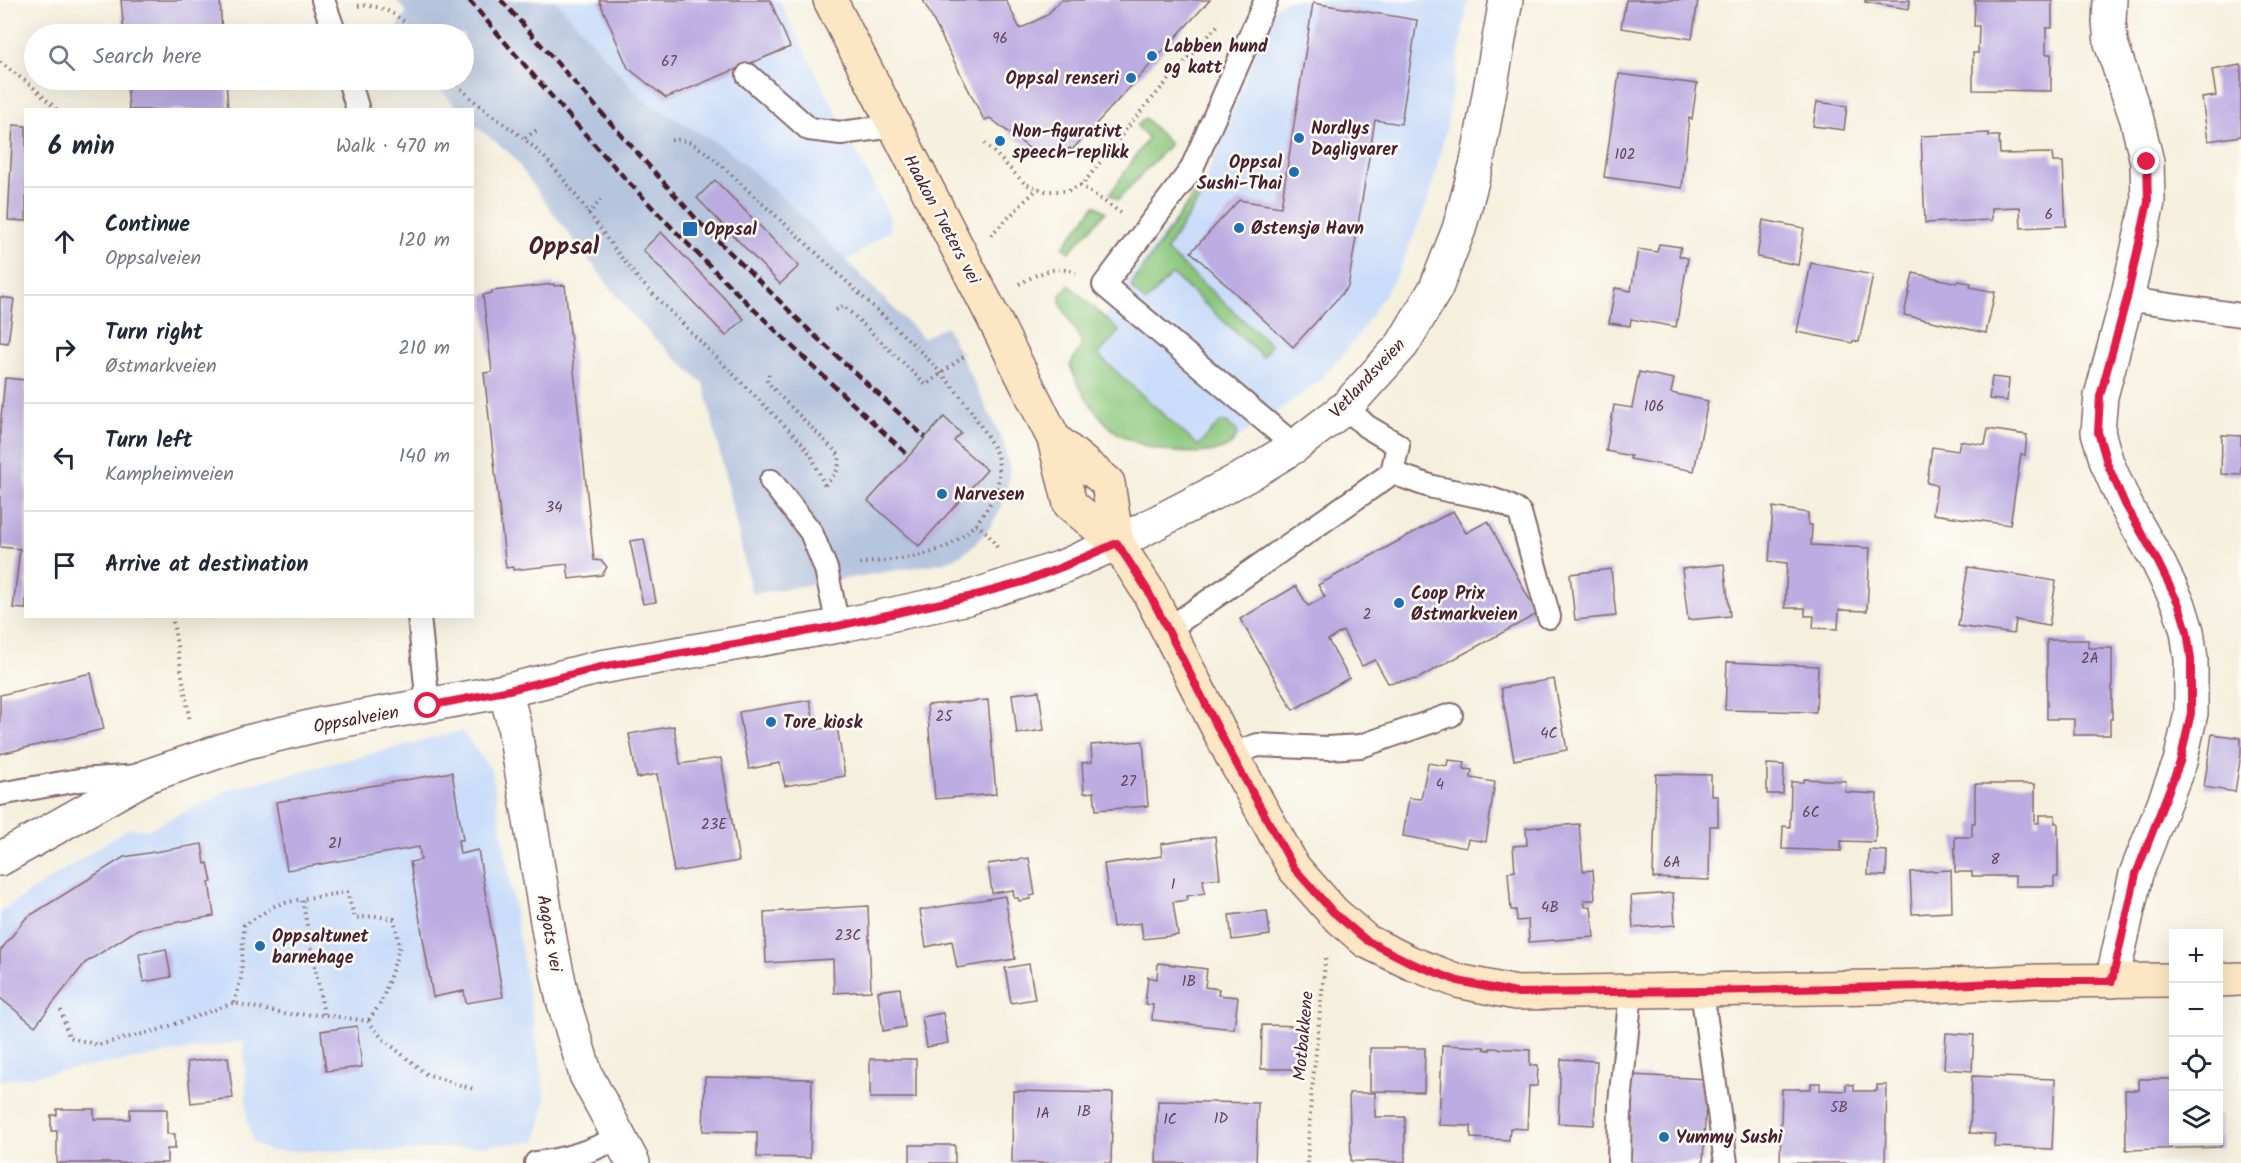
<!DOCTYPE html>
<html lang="en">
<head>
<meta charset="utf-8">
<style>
	body { margin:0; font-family:Kalam,sans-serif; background:#f6f6f7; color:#1f2937 }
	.controls { position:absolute; right:18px; bottom:18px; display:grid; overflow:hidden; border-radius:0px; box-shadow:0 6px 24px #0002 }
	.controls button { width:54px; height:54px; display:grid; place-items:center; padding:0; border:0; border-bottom:2px solid #e0e1e3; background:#fff; color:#1f2937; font:30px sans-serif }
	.stop { position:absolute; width:18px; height:18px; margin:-14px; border:4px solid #e11d48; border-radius:50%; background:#fff }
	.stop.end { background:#e11d48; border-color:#fff; box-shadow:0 2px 6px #0008 }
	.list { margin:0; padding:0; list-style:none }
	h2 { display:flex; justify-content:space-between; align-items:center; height:78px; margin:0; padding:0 24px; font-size:26px }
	h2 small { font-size:20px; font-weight:400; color:#747a83 }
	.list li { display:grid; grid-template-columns:39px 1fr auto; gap:18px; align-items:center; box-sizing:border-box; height:108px; padding:0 24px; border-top:2px solid #e0e1e3 }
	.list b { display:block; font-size:22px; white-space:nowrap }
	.list p { margin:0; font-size:20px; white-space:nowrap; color:#747a83 }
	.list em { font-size:20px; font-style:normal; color:#747a83 }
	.icon { flex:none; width:33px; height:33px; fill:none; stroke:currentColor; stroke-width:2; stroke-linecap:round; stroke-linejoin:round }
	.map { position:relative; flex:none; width:2241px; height:1163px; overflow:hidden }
	.search { position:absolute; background:#fff; box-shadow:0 6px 24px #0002; left:24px; top:24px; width:450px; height:66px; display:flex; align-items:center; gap:15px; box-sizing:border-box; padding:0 21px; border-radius:33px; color:#747a83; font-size:22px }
	.panel { position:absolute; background:#fff; box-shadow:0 6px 24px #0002; left:24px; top:108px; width:450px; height:510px; border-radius:0px }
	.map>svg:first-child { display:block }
	.built { fill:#c9dcf9 }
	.industrial { fill:#b6c5de }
	.green { fill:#8ac67c; stroke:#6a7254; stroke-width:1.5 }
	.building { fill:#bbace1 }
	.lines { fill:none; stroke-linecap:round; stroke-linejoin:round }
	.lane-casing { stroke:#86686a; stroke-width:26 }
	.street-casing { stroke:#86686a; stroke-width:36 }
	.secondary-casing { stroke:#86686a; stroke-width:36 }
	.path { stroke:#86686a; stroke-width:4; stroke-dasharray:1.5 4.5; stroke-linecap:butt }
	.lane { stroke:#fff; stroke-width:22 }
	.street { stroke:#fff; stroke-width:33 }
	.secondary { stroke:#fce6c4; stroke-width:33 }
	.rail { stroke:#4a1f2b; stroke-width:4.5; stroke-dasharray:9 4.5; stroke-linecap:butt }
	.route { stroke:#e11d48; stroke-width:8 }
	.poi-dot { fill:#1f6fb2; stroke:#fdfcf7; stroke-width:2 }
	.labels { text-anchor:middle; stroke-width:5; stroke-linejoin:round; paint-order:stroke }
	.number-label { font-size:15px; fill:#664258 }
	.poi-label { font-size:18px; font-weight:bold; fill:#4a1f2b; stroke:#fdfcf7; text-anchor:start }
	.street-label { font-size:18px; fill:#4a1f2b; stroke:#fdfcf7 }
	.district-label { font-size:24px; font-weight:bold; fill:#4a1f2b; stroke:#fdfcf7 }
</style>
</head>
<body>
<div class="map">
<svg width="2241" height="1163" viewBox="0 0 2241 1163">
	<rect width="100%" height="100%" fill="#fdfcf7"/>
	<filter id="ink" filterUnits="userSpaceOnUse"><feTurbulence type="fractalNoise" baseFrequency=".0167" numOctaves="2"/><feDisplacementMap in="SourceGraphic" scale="12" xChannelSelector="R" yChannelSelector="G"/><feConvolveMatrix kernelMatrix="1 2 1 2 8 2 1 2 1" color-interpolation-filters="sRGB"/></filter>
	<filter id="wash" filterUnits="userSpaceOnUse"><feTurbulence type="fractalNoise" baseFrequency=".008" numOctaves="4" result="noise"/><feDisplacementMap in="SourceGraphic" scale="24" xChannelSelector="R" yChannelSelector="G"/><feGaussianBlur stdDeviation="1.35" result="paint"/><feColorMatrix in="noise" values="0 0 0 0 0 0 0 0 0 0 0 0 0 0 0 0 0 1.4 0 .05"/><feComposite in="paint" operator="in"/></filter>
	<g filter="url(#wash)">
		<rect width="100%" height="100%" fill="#f5f0de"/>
		<g class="built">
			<polygon points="556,0 779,0 890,218 890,230 847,261 793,207 722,146 643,100"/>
			<polygon points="1287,0 1468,0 1447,125 1429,198 1399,271 1356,339 1325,375 1301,395 1218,451 1196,453 1174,452 1147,447 1110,428 1076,383 1070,365 1129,280 1207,176 1269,18 1277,6"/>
			<polygon points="462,731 492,771 546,1100 536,1142 405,1151 268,1151 253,1142 247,1120 244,1041 0,1081 0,912 128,828 147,830 231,789"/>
		</g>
		<polygon class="industrial" points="396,0 556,0 643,100 722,146 751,170 793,207 923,338 946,326 1003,441 1010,470 1007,488 998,514 990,527 972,547 954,559 941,563 752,594 704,384 655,339 626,308 554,214 511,154 473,124 472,110 458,109 432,80 464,80 464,34 399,34 396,30 407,12"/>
		<g class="green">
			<polygon points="1145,118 1170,144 1118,200 1110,194 1148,138 1137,126"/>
			<polygon points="1195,193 1200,198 1166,250 1271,345 1263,357 1172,274 1146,302 1132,289 1132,284"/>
			<polygon points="1095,205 1106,212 1069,252 1063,247"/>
			<path d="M1069,285L1119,331L1098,355L1198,446L1220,422H1226L1237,431C1237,462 1166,453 1146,446C1135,442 1118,436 1110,427C1094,412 1077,386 1070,365L1081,347V341L1060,303V295Z"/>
		</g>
		<g id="blocks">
			<g class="building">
				<polygon points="121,0 220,0 222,34 124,34"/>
				<polygon points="599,0 770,0 790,47 666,98 628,68"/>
				<polygon points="923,0 1006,0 1020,29 1047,15 1061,0 1210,0 1072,150 1070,148 1050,158 1038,155 990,118 984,120"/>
				<polygon points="1626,0 1698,0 1692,39 1621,28"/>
				<polygon points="1865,0 1910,0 1909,9 1865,2"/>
				<polygon points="1975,0 2052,0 2052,28 2046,28 2046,54 2051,54 2051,91 1973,90 1973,53 1978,53 1979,26 1974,26"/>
				<polygon points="1313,3 1417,20 1401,124 1375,120 1348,287 1293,347 1191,252 1239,200 1281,207"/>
				<polygon points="2241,65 2241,136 2208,141 2202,98 2216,96 2212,70"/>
				<polygon points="1619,74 1697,84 1692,119 1689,118 1682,188 1604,177"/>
				<polygon points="127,80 226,80 228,110 129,110"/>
				<polygon points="1817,102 1847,106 1844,130 1813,126"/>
				<polygon points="13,125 26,126 26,221 8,220"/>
				<polygon points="1989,133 1989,136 1999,136 2000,154 2052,153 2053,162 2063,162 2066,226 2021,228 2020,207 1992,208 1992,220 1925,223 1921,136"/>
				<polygon points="715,180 799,266 780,284 697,198"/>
				<polygon points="1763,220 1804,228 1798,265 1757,257"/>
				<polygon points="661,232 744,319 726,336 643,250"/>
				<polygon points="1659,244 1681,247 1679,256 1688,258 1676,327 1631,319 1630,326 1609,323 1615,288 1631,291 1638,249 1657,252"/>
				<polygon points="1811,263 1873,275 1859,342 1853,341 1852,343 1797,332"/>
				<polygon points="1913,273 1957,283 1958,281 1971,283 1970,287 1995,292 1986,333 1904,315"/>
				<polygon points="554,284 554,286 565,285 594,560 602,561 607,567 602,575 569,579 567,564 513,570 513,567 506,568 484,373 492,372 483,295 492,293 492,291"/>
				<polygon points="0,297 14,299 8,343 0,342"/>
				<polygon points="1639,372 1674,379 1671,393 1708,401 1694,471 1630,459 1631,456 1606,451 1614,405 1632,408"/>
				<polygon points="1992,377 2009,379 2007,401 1989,399"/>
				<polygon points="5,378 26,380 26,609 13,608 20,549 0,547 0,428"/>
				<polygon points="944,417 961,433 954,441 987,470 919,546 868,501"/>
				<polygon points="1988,429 2027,435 2025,455 2021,454 2010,525 1933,514 1937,485 1927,483 1932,447 1958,451 1960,441 1985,445"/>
				<polygon points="2222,435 2241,436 2241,475 2221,474"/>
				<polygon points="1773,507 1808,513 1808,525 1812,525 1811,545 1870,548 1867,611 1839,610 1838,629 1813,628 1814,616 1805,616 1805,608 1785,608 1787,563 1769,561"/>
				<polygon points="1453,511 1466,533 1488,521 1537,614 1417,679 1388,683 1375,660 1362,666 1343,631 1328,640 1349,678 1293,710 1240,619 1296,586 1308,606 1325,597 1318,585"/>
				<polygon points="644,539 656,602 643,604 630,541"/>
				<polygon points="1724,564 1730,616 1688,620 1682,569"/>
				<polygon points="1968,567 2056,581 2049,626 2016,620 2014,634 1958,626"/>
				<polygon points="1611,569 1616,616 1575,620 1570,574"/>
				<polygon points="2047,640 2088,640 2088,648 2112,648 2112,719 2110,719 2110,735 2074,735 2074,719 2047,719"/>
				<polygon points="1727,662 1818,666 1816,712 1725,710"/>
				<polygon points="91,673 104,729 0,754 0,695"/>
				<polygon points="1554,679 1567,750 1514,760 1501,688"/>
				<polygon points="1039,691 1044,730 1017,734 1012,694"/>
				<polygon points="810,700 815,730 837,726 845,776 785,786 780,763 749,769 739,712"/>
				<polygon points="988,700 996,794 935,799 927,705"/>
				<polygon points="674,726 680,764 721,758 739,861 674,872 657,774 637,778 629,734"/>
				<polygon points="2212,734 2241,738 2241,754 2235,792 2204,787"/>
				<polygon points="1143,741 1148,806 1096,810 1094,792 1084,793 1082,763 1092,762 1091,745"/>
				<polygon points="1448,760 1465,762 1464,769 1472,770 1471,778 1495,782 1486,842 1468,839 1466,848 1403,836 1409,798 1421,799 1428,763 1447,766"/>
				<polygon points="1767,764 1784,765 1783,794 1767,794"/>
				<polygon points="452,772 463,840 458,840 460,854 478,850 503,997 466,1003 464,991 433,997 410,862 421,860 419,847 287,870 276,802"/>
				<polygon points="1656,774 1711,775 1711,796 1718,796 1718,826 1710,826 1709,880 1653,878"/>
				<polygon points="1804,779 1846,781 1845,792 1877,794 1875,842 1841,841 1841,851 1782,849 1783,826 1790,827 1791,782 1803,782"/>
				<polygon points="1975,784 2035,784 2035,823 2039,823 2039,815 2055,815 2055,823 2058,823 2058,877 2054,877 2054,886 2015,886 2015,876 1972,876 1972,872 1955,872 1955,837 1972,837 1972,823 1975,823"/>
				<polygon points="1579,824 1583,871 1593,870 1595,900 1584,900 1585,907 1591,906 1594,937 1529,942 1528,920 1517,921 1516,910 1511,910 1508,872 1515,871 1513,846 1527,845 1526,828"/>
				<polygon points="1215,836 1220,878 1203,880 1205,893 1187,896 1188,900 1173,902 1178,935 1143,939 1141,923 1113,927 1104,864 1162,856 1161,844"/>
				<polygon points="202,844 205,864 208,863 212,882 209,882 214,916 138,929 85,963 35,1026 0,998 0,951 26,918 124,857"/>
				<polygon points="1869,850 1887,851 1886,876 1868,875"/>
				<polygon points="1029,858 1035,895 1030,896 1030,899 1019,901 1018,898 1014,898 1013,890 992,893 988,864"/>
				<polygon points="1951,870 1952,912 1912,914 1910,872"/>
				<polygon points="1673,893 1675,925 1633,928 1631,896"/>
				<polygon points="1005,896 1015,959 957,968 952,941 926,947 920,910"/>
				<polygon points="868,906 871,991 834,993 833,959 766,963 764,912"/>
				<polygon points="1267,911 1270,935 1232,940 1229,915"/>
				<polygon points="166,949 171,977 144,982 139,954"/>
				<polygon points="1158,963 1207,969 1205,987 1219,989 1218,995 1238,997 1234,1029 1152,1020 1153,1005 1145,1004 1148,977 1157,979"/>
				<polygon points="1029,964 1035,999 1011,1003 1005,968"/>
				<polygon points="900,988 905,1027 883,1031 878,991"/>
				<polygon points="943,1013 948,1043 927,1047 922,1017"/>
				<polygon points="1262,1025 1302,1026 1302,1069 1261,1069"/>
				<polygon points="357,1026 362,1067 326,1071 321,1031"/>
				<polygon points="1946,1033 1974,1035 1972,1071 1944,1069"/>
				<polygon points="1442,1045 1484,1047 1484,1049 1490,1050 1490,1048 1530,1050 1530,1065 1538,1065 1537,1086 1529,1086 1527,1129 1510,1128 1509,1140 1471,1138 1471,1126 1439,1125"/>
				<polygon points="1370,1048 1425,1048 1424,1092 1370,1091"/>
				<polygon points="228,1057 233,1098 191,1103 187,1062"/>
				<rect x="870" y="1059" width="46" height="39"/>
				<polygon points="1561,1059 1597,1061 1594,1125 1558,1123"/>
				<polygon points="1631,1075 1707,1079 1703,1163 1628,1163"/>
				<polygon points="1972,1076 2055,1079 2052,1149 1994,1147 1995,1134 1970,1133"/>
				<polygon points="705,1077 812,1079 810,1158 757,1157 757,1132 703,1131"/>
				<polygon points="2139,1079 2174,1079 2174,1140 2218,1140 2218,1115 2220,1115 2221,1147 2126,1150 2125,1090 2139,1090"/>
				<polygon points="1811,1083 1820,1083 1820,1090 1846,1091 1846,1084 1854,1085 1854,1091 1877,1091 1877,1085 1887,1085 1885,1163 1780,1163 1782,1089 1811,1089"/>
				<polygon points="1013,1091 1113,1093 1111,1163 1012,1163"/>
				<polygon points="1349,1093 1375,1093 1375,1117 1405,1117 1405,1162 1351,1161"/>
				<polygon points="1158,1101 1258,1103 1256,1163 1156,1163"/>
				<polygon points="57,1109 94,1109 94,1119 130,1119 130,1109 167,1109 167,1134 175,1134 175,1149 167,1149 167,1163 57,1163 57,1131 51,1131 51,1115 57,1115"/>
				<rect x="910" y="1145" width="45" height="18"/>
			</g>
		</g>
	</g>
	<g filter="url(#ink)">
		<use href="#blocks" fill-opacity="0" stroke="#86686a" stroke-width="1.5"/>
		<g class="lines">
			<g class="lane-casing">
				<g id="lane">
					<polyline points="323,0 335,34"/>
					<polyline points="1266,0 1191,170 1104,285 1295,446"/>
					<polyline points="748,75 809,129 841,133 894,126"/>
					<polyline points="349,80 358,110"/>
					<polyline points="2127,299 2241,315"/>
					<path d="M1346,407L1366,426L1398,445L1392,473C1406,477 1419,483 1433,487C1461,494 1497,495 1520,513L1549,617"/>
					<polyline points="771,481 811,532 826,569 838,626"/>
					<polyline points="419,616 428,706"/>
					<polyline points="1167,630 1392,473"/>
					<polyline points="1231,754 1258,745 1327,748 1361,746 1451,715"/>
					<polyline points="0,794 79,780 140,776"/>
					<polyline points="1702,991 1726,1163"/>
					<path d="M536,1163C565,1160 593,1151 619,1137"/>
					<polyline points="1619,1163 1620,1103 1631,991"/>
				</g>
			</g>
			<g class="street-casing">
				<g id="street">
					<polyline points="2110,0 2109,21 2111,43 2137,120 2147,162 2148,202 2127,299 2101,396 2098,432 2107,463 2125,504 2158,562 2179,605 2187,631 2191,659 2191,713 2180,762 2136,874 2112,981"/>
					<polyline points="505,691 513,720 551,945 563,1000 586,1075 633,1163"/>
					<polyline points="0,859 147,776 247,742 322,724 505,691 601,667 838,626 968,598 1062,567 1117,543 1248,475 1295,446 1346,407 1402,345 1436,288 1459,229 1477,162 1506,0"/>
				</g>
			</g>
			<g class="secondary-casing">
				<g id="secondary">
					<polyline points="830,0 993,317 1054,439 1070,504 1117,543 1148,591 1231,754 1294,868 1333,912 1366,941 1411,963 1458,981 1516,993 1930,986 2038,981 2174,980"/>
					<polyline points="1054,439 1108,483 1117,543"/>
					<polyline points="2218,980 2241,979"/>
				</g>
			</g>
			<g class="path">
				<path d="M358,6C382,3 401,17 417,34"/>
				<polyline points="0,62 33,87 57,110"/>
				<path d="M453,80C479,111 516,128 544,157C581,196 607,244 643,284L800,441L811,455L825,486"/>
				<polyline points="525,138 537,130"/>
				<path d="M671,140C679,140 686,140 693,144C717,158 744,188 765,206C799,236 832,268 865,299C908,339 953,378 983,430C987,437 993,445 996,453C1010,490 975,534 943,548C918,559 885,560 858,564"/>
				<polyline points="985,143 1025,184 1046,191 1068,191 1083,184 1140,112 1218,25"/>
				<polyline points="1080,185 1121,213"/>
				<polyline points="588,214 601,200"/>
				<polyline points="991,235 1038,188"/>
				<path d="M1019,284C1038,274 1054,264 1076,273"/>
				<polyline points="836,310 844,306 926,385 967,354"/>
				<path d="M769,374L767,381L776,392L839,455C841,470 833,477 823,487"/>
				<polyline points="976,524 987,533 999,550"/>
				<polyline points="172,616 190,722"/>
				<polyline points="234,1003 241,978 244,925 276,905 302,899"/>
				<polyline points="61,1010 69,1037 98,1045 158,1030 234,1003 285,1014 324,1015 368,1021 382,1038 426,1074 473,1089"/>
				<polyline points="324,1014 302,899 347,892 355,918 375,916 394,919 400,946 382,1001 368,1021"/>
				<polyline points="1307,1163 1311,1099 1326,954"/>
			</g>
			<use href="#lane" class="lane"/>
			<use href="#street" class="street"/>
			<use href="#secondary" class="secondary"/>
			<g class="rail">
				<path d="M469,0C538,81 607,162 682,238C755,312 831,384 908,455"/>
				<polyline points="501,0 699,222 815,336 925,437"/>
			</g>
		</g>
	</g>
	<g class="lines" filter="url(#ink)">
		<polyline class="route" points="428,706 505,691 601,667 838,626 968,597 1023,582 1062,567 1117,543 1148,591 1231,754 1294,868 1333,912 1366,940 1411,963 1458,981 1516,993 1702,991 1930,986 2038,981 2112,981 2136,874 2180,762 2191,713 2191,659 2187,631 2179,605 2158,562 2125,504 2107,463 2098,432 2100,396 2127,298 2148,202 2147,162"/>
	</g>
	<g class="poi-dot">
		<circle cx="1152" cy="56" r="6"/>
		<circle cx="1131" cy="78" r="6"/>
		<circle cx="1299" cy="138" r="6"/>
		<circle cx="1000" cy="141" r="6"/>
		<circle cx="1294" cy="172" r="6"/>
		<circle cx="1239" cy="228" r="6"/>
		<rect x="682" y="221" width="16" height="16" rx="3"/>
		<circle cx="942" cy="494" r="6"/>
		<circle cx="1399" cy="603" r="6"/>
		<circle cx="771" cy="722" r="6"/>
		<circle cx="260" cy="946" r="6"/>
		<circle cx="1664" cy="1137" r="6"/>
	</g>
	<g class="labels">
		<g class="number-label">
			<text x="1000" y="43">96</text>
			<text x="669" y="66">67</text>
			<text x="1625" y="159">102</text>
			<text x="2049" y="219">6</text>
			<text x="1654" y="411">106</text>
			<text x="554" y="512">34</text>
			<text x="1367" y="619">2</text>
			<text x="2090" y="663">2A</text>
			<text x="944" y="721">25</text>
			<text x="1549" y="738">4C</text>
			<text x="1128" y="786">27</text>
			<text x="1440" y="789">4</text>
			<text x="1811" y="817">6C</text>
			<text x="714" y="829">23E</text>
			<text x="335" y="848">21</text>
			<text x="1995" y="864">8</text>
			<text x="1672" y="867">6A</text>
			<text x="1173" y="889">1</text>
			<text x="1550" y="912">4B</text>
			<text x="848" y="940">23C</text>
			<text x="1189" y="986">1B</text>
			<text x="1839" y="1112">5B</text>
			<text x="1084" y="1116">1B</text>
			<text x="1043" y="1118">1A</text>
			<text x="1221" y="1123">1D</text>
			<text x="1170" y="1124">1C</text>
		</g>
		<g class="poi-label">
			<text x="1164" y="52">Labben hund<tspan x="1164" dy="21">og katt</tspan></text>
			<text x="1119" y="84" text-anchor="end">Oppsal renseri</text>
			<text x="1311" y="134">Nordlys<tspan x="1311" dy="21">Dagligvarer</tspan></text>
			<text x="1012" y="137">Non-figurativt<tspan x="1012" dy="21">speech-replikk</tspan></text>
			<text x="1282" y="168" text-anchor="end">Oppsal<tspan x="1282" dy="21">Sushi-Thai</tspan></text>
			<text x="1251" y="234">Østensjø Havn</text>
			<text x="704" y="235">Oppsal</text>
			<text x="954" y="500">Narvesen</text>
			<text x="1411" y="599">Coop Prix<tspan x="1411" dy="21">Østmarkveien</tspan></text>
			<text x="783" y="728">Tore kiosk</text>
			<text x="272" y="942">Oppsaltunet<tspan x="272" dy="21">barnehage</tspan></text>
			<text x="1676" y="1143">Yummy Sushi</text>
		</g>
		<g class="street-label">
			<text transform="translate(942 219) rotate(62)" y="6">Haakon Tveters vei</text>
			<text transform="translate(1367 378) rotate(-47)" y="6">Vetlandsveien</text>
			<text transform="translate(356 719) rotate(-10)" y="6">Oppsalveien</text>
			<text transform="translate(550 933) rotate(80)" y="6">Aagots vei</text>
			<text transform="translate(1303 1036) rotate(-85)" y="6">Motbakkene</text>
		</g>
		<g class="district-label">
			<text x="564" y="254">Oppsal</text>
		</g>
	</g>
</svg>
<div class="controls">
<button>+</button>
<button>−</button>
<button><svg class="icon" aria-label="locate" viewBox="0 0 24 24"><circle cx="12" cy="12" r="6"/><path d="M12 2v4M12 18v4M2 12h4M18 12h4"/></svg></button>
<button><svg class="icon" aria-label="layers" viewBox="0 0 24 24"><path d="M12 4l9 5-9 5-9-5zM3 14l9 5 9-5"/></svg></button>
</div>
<div class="stop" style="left:428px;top:706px"></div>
<div class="stop end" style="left:2147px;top:162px"></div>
<div class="search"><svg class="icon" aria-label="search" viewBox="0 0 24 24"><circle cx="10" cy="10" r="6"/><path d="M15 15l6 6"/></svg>Search here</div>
<section class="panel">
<h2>6 min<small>Walk · 470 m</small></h2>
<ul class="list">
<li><svg class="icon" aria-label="ahead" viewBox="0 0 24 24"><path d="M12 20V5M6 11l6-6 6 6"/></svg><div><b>Continue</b><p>Oppsalveien</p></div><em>120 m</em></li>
<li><svg class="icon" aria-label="right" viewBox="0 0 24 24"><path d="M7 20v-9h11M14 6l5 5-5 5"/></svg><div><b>Turn right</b><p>Østmarkveien</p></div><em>210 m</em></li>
<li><svg class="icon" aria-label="left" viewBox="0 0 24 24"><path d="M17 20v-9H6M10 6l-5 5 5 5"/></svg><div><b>Turn left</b><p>Kampheimveien</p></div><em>140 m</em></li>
<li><svg class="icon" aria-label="arrive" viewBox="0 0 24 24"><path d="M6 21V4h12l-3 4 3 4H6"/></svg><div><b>Arrive at destination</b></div></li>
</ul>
</section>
</div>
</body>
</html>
